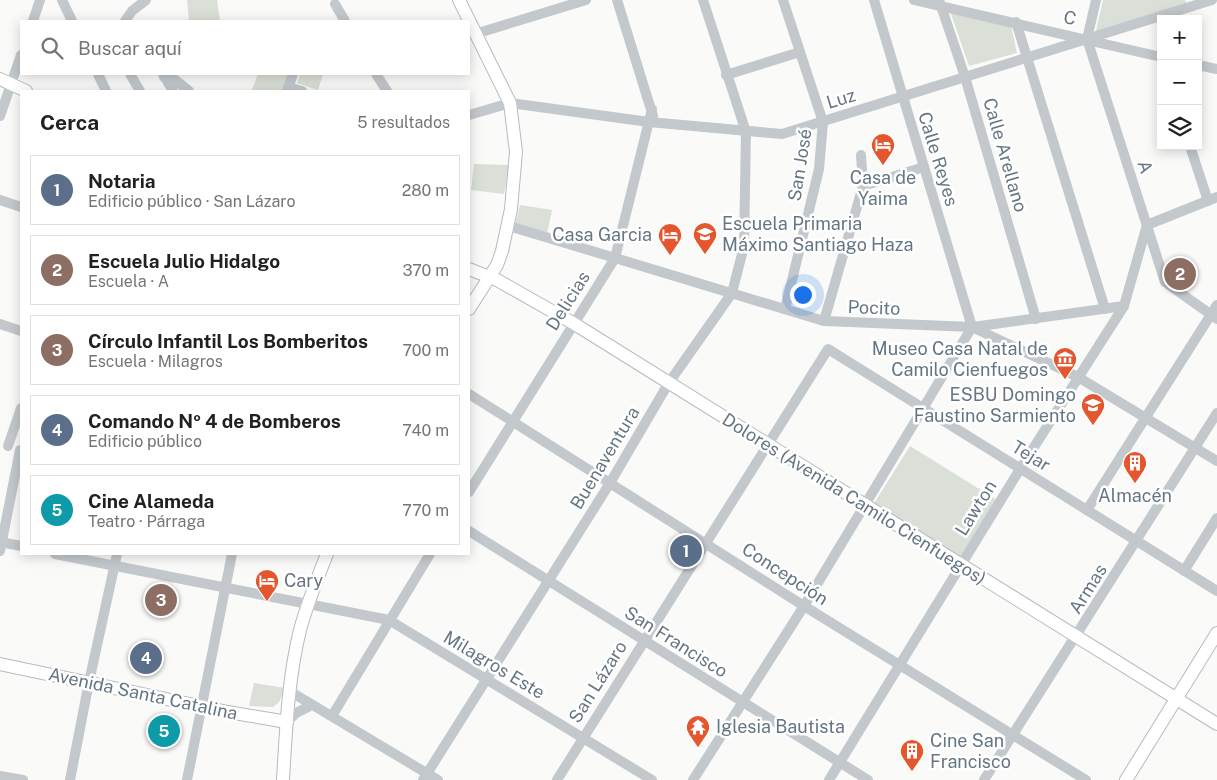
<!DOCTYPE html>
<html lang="es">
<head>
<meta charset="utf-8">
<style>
	body { margin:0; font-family:"Public Sans",sans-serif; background:#f6f6f6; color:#202124 }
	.controls { position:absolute; right:15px; top:15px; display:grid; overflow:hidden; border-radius:0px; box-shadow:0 2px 12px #0003 }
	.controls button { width:45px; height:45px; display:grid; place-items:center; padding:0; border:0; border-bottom:1px solid #e0e0e0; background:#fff; color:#202124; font:25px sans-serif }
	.you { position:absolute; left:802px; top:294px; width:18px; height:18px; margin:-12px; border:4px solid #fff; border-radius:50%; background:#1a73e8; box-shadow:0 0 0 8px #1a73e833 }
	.badge { display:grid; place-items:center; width:32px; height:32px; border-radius:50%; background:#b45309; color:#fff; font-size:16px; font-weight:700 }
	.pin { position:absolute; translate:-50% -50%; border:2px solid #fff; box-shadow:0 1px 5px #0006 }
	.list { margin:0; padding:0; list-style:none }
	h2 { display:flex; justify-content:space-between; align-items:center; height:65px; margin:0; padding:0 20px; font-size:21px }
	h2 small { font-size:16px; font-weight:400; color:#757577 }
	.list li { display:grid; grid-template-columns:32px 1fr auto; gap:15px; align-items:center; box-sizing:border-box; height:70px; margin:0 10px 10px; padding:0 10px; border:1px solid #e0e0e0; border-radius:0px }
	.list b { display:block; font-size:19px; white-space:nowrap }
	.list p { margin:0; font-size:16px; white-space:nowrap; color:#757577 }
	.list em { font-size:16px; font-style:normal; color:#757577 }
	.icon { flex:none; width:28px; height:28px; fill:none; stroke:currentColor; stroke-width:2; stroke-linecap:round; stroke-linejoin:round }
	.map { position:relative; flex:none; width:1217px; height:780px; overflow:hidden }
	.search { position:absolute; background:#fff; box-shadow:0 2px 12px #0003; left:20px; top:20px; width:450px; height:55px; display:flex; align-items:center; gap:12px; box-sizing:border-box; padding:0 18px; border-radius:0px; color:#757577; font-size:19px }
	.panel { position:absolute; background:#fff; box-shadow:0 2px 12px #0003; left:20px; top:90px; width:450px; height:465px; border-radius:0px }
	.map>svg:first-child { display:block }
	.green { fill:#dadfd7 }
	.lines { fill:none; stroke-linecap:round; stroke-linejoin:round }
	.major-casing { stroke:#b5babe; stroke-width:14 }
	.minor { stroke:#c3c8cc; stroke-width:10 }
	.major { stroke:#fff; stroke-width:12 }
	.labels { text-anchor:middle; stroke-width:5; stroke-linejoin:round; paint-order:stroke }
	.street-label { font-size:18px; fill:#657683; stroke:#fff }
	.poi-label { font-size:18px; fill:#657683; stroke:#fff; text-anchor:start }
</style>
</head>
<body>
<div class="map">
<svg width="1217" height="780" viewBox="0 0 1217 780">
	<rect width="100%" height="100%" fill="#fafaf8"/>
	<g class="green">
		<polygon points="187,0 217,0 220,21 189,21"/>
		<polygon points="1103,0 1185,0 1187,4 1095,35"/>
		<polygon points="950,11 1011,26 1017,53 969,66"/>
		<polygon points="258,74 288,74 282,91 252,90"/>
		<polygon points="300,74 323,74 318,90 297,83"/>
		<polygon points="474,164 509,165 504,194 471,190"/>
		<polygon points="520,205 552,210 547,234 515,225"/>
		<polygon points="910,446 997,500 960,558 873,505"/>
		<polygon points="254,683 285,688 279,702 273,707 249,706"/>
	</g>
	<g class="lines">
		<g class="major-casing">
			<g id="major">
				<polyline points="459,0 510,103 516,152 511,209 502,251 497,265 469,309"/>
				<polyline points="0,79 26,91"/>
				<polyline points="469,269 497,280 573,323 1217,724"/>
				<polyline points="0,664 228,712 287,722"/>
				<path d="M283,780C286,730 288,679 300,630C307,604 317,579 327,554"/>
				<polyline points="1126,780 1217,633"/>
			</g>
		</g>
		<g class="minor">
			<polyline points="62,0 72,21"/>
			<polyline points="617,0 653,116"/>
			<polyline points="783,0 823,122 819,169 785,309"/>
			<polyline points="874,0 972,327"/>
			<polyline points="914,0 1161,57"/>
			<polyline points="939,0 965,77 1036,319"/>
			<polyline points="1096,0 1087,39 1165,282 1217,319"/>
			<polyline points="335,4 345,21"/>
			<polyline points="33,21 40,0"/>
			<polyline points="125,21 132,11 146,0"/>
			<polyline points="1016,22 1105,309"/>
			<polyline points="475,34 586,0"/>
			<polyline points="1198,65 1217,69"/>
			<polyline points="98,74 106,91"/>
			<polyline points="130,74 140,91"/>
			<polyline points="163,74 173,91"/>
			<polyline points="376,74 387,91"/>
			<polyline points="726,75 800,52"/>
			<polyline points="164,77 174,79 189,91"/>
			<polyline points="288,87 302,91"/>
			<polyline points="287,91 293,74"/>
			<polyline points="469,115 510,103 649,122 782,134 1212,0"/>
			<polyline points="0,116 21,55"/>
			<polyline points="1190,146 1208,201"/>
			<polyline points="863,186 924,167"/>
			<polyline points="0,200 21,207"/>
			<polyline points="509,226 824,321 972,327 1078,377 1217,461"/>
			<polyline points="824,321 863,186 861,155"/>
			<polyline points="0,324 21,331"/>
			<polyline points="973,327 1124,306"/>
			<polyline points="469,394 804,606 1086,780"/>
			<polyline points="8,446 21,408"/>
			<polyline points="469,492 615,258 652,109"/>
			<polyline points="1087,510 1217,305"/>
			<polyline points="469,531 868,780"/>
			<polyline points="0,542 21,546"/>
			<polyline points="0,551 20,450"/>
			<polyline points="55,554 389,620 652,780"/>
			<polyline points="1184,571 1217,518"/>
			<polyline points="291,692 438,780"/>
			<polyline points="332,716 430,554"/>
			<polyline points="287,722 296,713 312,705"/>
			<polyline points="0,776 23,780"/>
			<polyline points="70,780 89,682 117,554"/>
			<polyline points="187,780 232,554"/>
			<polyline points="423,780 610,483 668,384 732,293 744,246 746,132 703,0"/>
			<polyline points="557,780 828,349 1217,591"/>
			<polyline points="693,780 804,606 972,327"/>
			<polyline points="829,780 1020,469 1124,306 1147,225 1217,197"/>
			<polyline points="984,780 1217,413"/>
		</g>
		<use href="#major" class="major"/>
	</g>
	<defs>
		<g id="hotel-pin" transform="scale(1.25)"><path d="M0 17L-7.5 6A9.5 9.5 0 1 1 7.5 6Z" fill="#e4572e" stroke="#fff"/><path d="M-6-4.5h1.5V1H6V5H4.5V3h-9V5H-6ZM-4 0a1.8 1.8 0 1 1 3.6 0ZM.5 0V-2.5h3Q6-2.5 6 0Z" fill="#fff"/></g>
		<g id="school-pin" transform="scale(1.25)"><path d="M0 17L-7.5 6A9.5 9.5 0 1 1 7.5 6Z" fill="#e4572e" stroke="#fff"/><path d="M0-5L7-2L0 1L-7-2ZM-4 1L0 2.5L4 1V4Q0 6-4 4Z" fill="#fff"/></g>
		<g id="museum-pin" transform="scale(1.25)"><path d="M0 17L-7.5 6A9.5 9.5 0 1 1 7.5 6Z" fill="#e4572e" stroke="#fff"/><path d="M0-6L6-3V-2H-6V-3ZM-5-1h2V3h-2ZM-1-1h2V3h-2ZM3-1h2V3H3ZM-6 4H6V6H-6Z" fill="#fff"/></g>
		<g id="building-pin" transform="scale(1.25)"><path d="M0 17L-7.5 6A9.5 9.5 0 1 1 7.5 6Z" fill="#e4572e" stroke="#fff"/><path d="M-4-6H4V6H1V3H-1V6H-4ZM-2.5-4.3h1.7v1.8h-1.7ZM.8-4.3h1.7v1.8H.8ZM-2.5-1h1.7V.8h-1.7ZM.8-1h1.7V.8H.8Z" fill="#fff"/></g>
		<g id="temple-pin" transform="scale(1.25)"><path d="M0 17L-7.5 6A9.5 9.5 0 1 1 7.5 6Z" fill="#e4572e" stroke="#fff"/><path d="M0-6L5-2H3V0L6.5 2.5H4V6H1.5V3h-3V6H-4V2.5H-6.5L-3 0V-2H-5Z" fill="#fff"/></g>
	</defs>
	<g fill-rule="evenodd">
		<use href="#hotel-pin" x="883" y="145"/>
		<use href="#school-pin" x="705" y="234"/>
		<use href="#hotel-pin" x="670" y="235"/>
		<use href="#museum-pin" x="1065" y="359"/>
		<use href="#school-pin" x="1093" y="405"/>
		<use href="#building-pin" x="1135" y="463"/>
		<use href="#hotel-pin" x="267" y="581"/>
		<use href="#temple-pin" x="698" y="727"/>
		<use href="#building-pin" x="912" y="751"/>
	</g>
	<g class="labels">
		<g class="street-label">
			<text transform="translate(1070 18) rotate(13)" y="6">C</text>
			<text transform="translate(841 99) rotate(-17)" y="6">Luz</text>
			<text transform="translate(1005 155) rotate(74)" y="6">Calle Arellano</text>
			<text transform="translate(938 159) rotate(73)" y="6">Calle Reyes</text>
			<text transform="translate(800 165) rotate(-81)" y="6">San José</text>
			<text transform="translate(1145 167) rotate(72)" y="6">A</text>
			<text transform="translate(568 301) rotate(-58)" y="6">Delicias</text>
			<text transform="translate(874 308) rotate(2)" y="6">Pocito</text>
			<text transform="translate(1031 456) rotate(32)" y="6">Tejar</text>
			<text transform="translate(605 458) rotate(-59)" y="6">Buenaventura</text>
			<text transform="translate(854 499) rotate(32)" y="6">Dolores (Avenida Camilo Cienfuegos)</text>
			<text transform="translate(976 508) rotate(-58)" y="6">Lawton</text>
			<text transform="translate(785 574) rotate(33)" y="6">Concepción</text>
			<text transform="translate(1088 589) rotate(-58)" y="6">Armas</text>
			<text transform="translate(676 642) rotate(32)" y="6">San Francisco</text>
			<text transform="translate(494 665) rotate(31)" y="6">Milagros Este</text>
			<text transform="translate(598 682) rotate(-58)" y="6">San Lázaro</text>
			<text transform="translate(143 694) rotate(12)" y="6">Avenida Santa Catalina</text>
		</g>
		<g class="poi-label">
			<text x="883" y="184" text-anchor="middle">Casa de<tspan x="883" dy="21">Yaima</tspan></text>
			<text x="722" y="230">Escuela Primaria<tspan x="722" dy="21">Máximo Santiago Haza</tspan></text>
			<text x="652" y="241" text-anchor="end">Casa Garcia</text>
			<text x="1048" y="355" text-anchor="end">Museo Casa Natal de<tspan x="1048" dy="21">Camilo Cienfuegos</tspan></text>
			<text x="1076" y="401" text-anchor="end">ESBU Domingo<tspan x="1076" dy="21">Faustino Sarmiento</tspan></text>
			<text x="1135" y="502" text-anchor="middle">Almacén</text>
			<text x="284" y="587">Cary</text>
			<text x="716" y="733">Iglesia Bautista</text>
			<text x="930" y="747">Cine San<tspan x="930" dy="21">Francisco</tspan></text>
		</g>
	</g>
</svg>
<div class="controls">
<button>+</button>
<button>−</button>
<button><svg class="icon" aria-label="layers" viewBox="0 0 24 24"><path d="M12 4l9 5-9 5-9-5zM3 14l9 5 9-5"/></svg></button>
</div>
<div class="you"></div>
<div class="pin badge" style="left:686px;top:551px;background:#5c6f8a">1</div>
<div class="pin badge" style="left:1180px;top:274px;background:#8d6e63">2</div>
<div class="pin badge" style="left:161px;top:600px;background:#8d6e63">3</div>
<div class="pin badge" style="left:146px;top:658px;background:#5c6f8a">4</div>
<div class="pin badge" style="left:164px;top:731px;background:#0f9aa8">5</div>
<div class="search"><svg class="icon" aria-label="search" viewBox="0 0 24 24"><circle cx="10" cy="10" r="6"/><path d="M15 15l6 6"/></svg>Buscar aquí</div>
<section class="panel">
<h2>Cerca<small>5 resultados</small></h2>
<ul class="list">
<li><span class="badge" style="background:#5c6f8a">1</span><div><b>Notaria</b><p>Edificio público · San Lázaro</p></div><em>280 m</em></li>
<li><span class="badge" style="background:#8d6e63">2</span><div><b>Escuela Julio Hidalgo</b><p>Escuela · A</p></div><em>370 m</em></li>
<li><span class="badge" style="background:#8d6e63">3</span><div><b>Círculo Infantil Los Bomberitos</b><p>Escuela · Milagros</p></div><em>700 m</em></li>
<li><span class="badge" style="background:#5c6f8a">4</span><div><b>Comando Nº 4 de Bomberos</b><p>Edificio público</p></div><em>740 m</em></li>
<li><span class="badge" style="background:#0f9aa8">5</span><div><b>Cine Alameda</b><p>Teatro · Párraga</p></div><em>770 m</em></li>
</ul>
</section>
</div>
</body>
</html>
